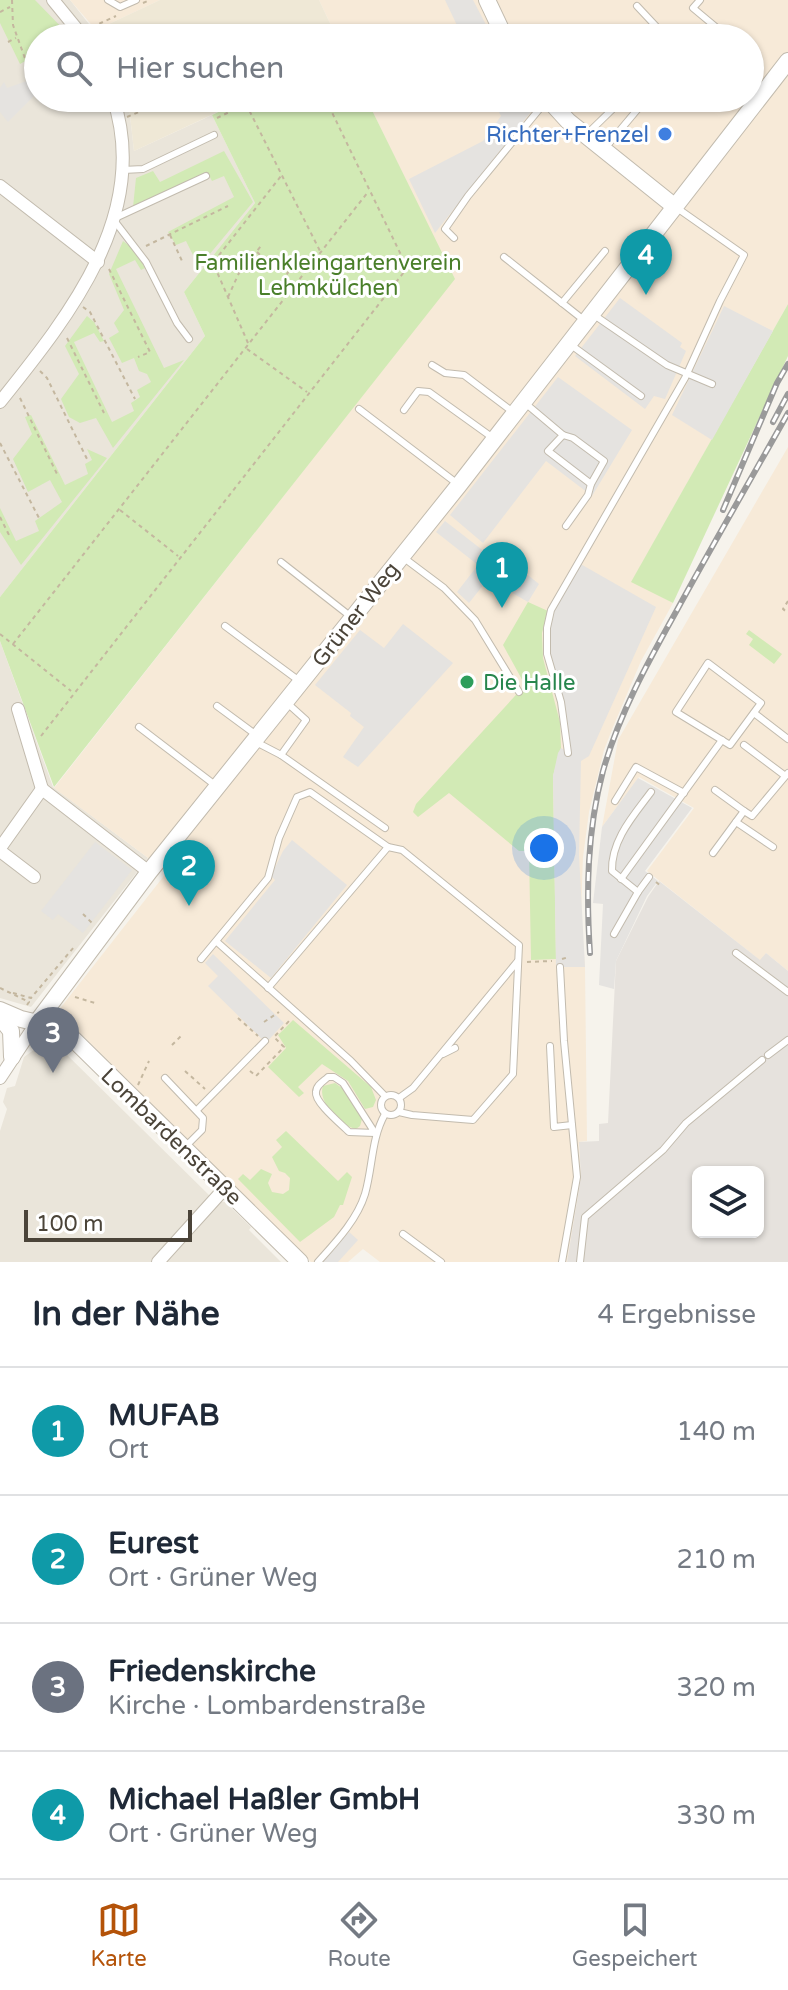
<!DOCTYPE html>
<html lang="de">
<head>
<meta charset="utf-8">
<style>
	body { margin:0; font-family:"Varela Round",sans-serif; background:#f6f6f7; color:#1f2937 }
	.controls { position:absolute; right:24px; bottom:24px; display:grid; overflow:hidden; border-radius:12px; box-shadow:0 2px 6px #0004 }
	.controls button { width:72px; height:72px; display:grid; place-items:center; padding:0; border:0; border-bottom:2px solid #e0e1e3; background:#fff; color:#1f2937; font:40px sans-serif }
	.scale { position:absolute; left:24px; bottom:20px; width:168px; box-sizing:border-box; padding-left:8px; border:4px solid #4b4439; border-top:0; font-size:22px; line-height:28px; white-space:nowrap; color:#4b4439; -webkit-text-stroke:6px #fff; paint-order:stroke }
	.you { position:absolute; left:544px; top:848px; width:28px; height:28px; margin:-20px; border:6px solid #fff; border-radius:50%; background:#1a73e8; box-shadow:0 0 0 12px #1a73e833 }
	.badge { display:grid; place-items:center; width:52px; height:52px; border-radius:50%; background:#b45309; color:#fff; font-size:26px; font-weight:700 }
	.pin { position:absolute; translate:-50% -66px; filter:drop-shadow(0 2px 4px #0008) }
	.pin::after { content:''; position:absolute; top:42px; width:28px; height:24px; background:inherit; clip-path:polygon(0 0,100% 0,50% 100%) }
	.list { margin:0; padding:0; list-style:none }
	h2 { display:flex; justify-content:space-between; align-items:center; height:104px; margin:0; padding:0 32px; font-size:34px }
	h2 small { font-size:26px; font-weight:400; color:#747a83 }
	.list li { display:grid; grid-template-columns:52px 1fr auto; gap:24px; align-items:center; box-sizing:border-box; height:128px; padding:0 32px; border-top:2px solid #e0e1e3 }
	.list b { display:block; font-size:30px; white-space:nowrap }
	.list p { margin:0; font-size:26px; white-space:nowrap; color:#747a83 }
	.list em { font-size:26px; font-style:normal; color:#747a83 }
	.icon { flex:none; width:44px; height:44px; fill:none; stroke:currentColor; stroke-width:2; stroke-linecap:round; stroke-linejoin:round }
	.map { position:relative; flex:none; width:788px; height:1262px; overflow:hidden }
	.search { position:absolute; background:#fff; box-shadow:0 2px 6px #0004; left:24px; right:24px; top:24px; height:88px; display:flex; align-items:center; gap:20px; box-sizing:border-box; padding:0 28px; border-radius:44px; color:#747a83; font-size:30px }
	.sheet { height:616px; background:#fff }
	nav { display:flex; justify-content:space-around; align-items:center; box-sizing:border-box; height:112px; border-top:2px solid #e0e1e3; background:#fff; font-size:22px; color:#747a83 }
	nav a { display:grid; justify-items:center; gap:4px }
	nav .on { color:#b45309 }
	.map>svg:first-child { display:block }
	.residential { fill:#eae5da }
	.commercial { fill:#f7ead8 }
	.industrial { fill:#e6e2dd; fill-rule:evenodd }
	.education { fill:#efe8d6 }
	.green { fill:#d2eab5 }
	.parking { fill:#e5e3e0 }
	.lines { fill:none; stroke-linecap:round; stroke-linejoin:round }
	.service-casing { stroke:#c2bbae; stroke-width:8 }
	.minor-casing { stroke:#c2bbae; stroke-width:14 }
	.tertiary-casing { stroke:#c2bbae; stroke-width:18 }
	.path { stroke:#c4b79f; stroke-width:2; stroke-dasharray:4 4; stroke-linecap:butt }
	.service { stroke:#fff; stroke-width:6 }
	.minor { stroke:#fff; stroke-width:12 }
	.tertiary { stroke:#fff; stroke-width:16 }
	.rail-casing { stroke:#9a9a9a; stroke-width:6 }
	.rail { stroke:#fff; stroke-width:3; stroke-dasharray:9; stroke-linecap:butt }
	.shop-dot { fill:#3f7fe0; stroke:#fff; stroke-width:3 }
	.leisure-dot { fill:#2e9e5b; stroke:#fff; stroke-width:3 }
	.labels { text-anchor:middle; stroke-width:6; stroke-linejoin:round; paint-order:stroke }
	.shop-label { font-size:22px; fill:#366cbe; stroke:#fff; text-anchor:end }
	.park-label { font-size:22px; fill:#4a7f2a; stroke:#fff }
	.street-label { font-size:22px; fill:#4b4439; stroke:#fff }
	.leisure-label { font-size:22px; fill:#27864d; stroke:#fff; text-anchor:start }
</style>
</head>
<body>
<div class="map">
<svg width="788" height="1262" viewBox="0 0 788 1262">
	<rect width="100%" height="100%" fill="#f6f3ec"/>
	<g class="residential">
		<polygon points="0,0 70,0 100,38 38,38 38,98 124,98 130,115 134,151 212,115 255,203 184,292 205,336 0,597"/>
		<polygon points="0,641 53,787 148,858 31,1007 0,998"/>
		<polygon points="45,1042 59,1047 215,1201 225,1202 251,1227 249,1230 281,1262 0,1262 0,1131 7,1109 3,1102 7,1088 15,1086 24,1057"/>
	</g>
	<g class="commercial">
		<polygon points="70,0 160,0 96,30"/>
		<polygon points="319,0 788,0 788,304 632,581 673,603 641,661 613,727 604,750 589,812 583,857 581,913 585,967 587,1141 579,1142 581,1177 567,1262 380,1262 363,1249 348,1262 311,1262 58,1011 167,872 54,788 454,279 366,98 750,98 750,38 337,38"/>
		<polygon points="788,447 788,971 766,953 761,961 647,871 694,808 639,777 602,827 618,740"/>
	</g>
	<path class="industrial" d="M659,881L760,960L766,953L788,971V1262H567L581,1177L579,1142L599,1141V1124L608,1123L616,961L648,897ZM698,1172H758V1232H698Z"/>
	<g class="education">
		<polygon points="160,0 319,0 337,38 100,38 96,30"/>
		<polygon points="124,98 248,98 134,151 130,115"/>
	</g>
	<g class="green">
		<polygon points="0,0 35,0 69,35 64,38 38,38 38,54 20,64 0,23"/>
		<polygon points="248,98 366,98 455,279 54,787 0,641 0,597 205,336 184,292 255,203 212,115"/>
		<polygon points="224,151 253,202 199,267 186,241 176,245 168,232 234,197 224,176 212,181 207,172 133,207 136,178 153,171 160,182"/>
		<polygon points="123,241 135,250 145,268 141,270 135,260 116,269 164,368 184,360 113,448 96,418 80,423 69,417 61,399 79,374 65,346 87,316 94,322 104,341 100,342 94,333 74,342 112,422 134,411 131,403 140,397 137,390 151,382 147,374 139,371 134,358 122,363 109,338 119,332 114,323 124,310 109,274"/>
		<polygon points="788,304 788,356 673,603 631,582"/>
		<polygon points="31,415 65,485 88,474 85,464 92,460 87,449 107,458 21,565 0,532 0,508 16,541 39,531 35,521 62,502 50,480 28,492 13,459 32,434 25,417"/>
		<polygon points="528,602 548,611 542,633 543,658 560,722 561,748 553,776 556,959 531,960 529,851 519,851 449,793 418,817 413,812 416,804 525,685 503,645"/>
		<polygon points="749,630 782,654 774,664 749,645 753,639 746,634"/>
		<polygon points="293,1020 371,1087 376,1100 373,1107 365,1109 348,1081 322,1064 298,1087 304,1093 299,1097 268,1067 286,1048 278,1035"/>
		<path d="M335,1083L342,1088L362,1119L360,1126L356,1129C341,1126 317,1102 323,1086Z"/>
		<polygon points="286,1131 338,1181 347,1172 352,1177 343,1205 340,1205 334,1217 300,1242 238,1179 243,1174 250,1180 261,1169 272,1174 268,1183 272,1192 283,1194 289,1190 290,1178 285,1173 279,1171 272,1157 282,1147 276,1140"/>
	</g>
	<g class="parking">
		<polygon points="445,0 473,0 493,38 463,38"/>
		<polygon points="38,77 38,92 8,122 0,112 0,88 4,82 7,88"/>
		<polygon points="492,98 535,98 538,103 435,233 409,179 483,141 501,116"/>
		<polygon points="620,298 682,343 680,347 686,351 665,399 654,396 645,409 575,356"/>
		<polygon points="724,306 773,331 712,440 672,415"/>
		<polygon points="558,377 632,430 592,496 546,461 483,543 450,515"/>
		<polygon points="445,521 485,552 498,551 539,584 528,602 488,579 469,603 457,592 478,565 436,532"/>
		<polygon points="577,562 656,607 589,756 581,761 579,855 585,967 556,967 553,776 558,753 561,748 567,752 561,702 547,654 551,610"/>
		<polygon points="403,624 453,663 358,767 343,757 364,727 350,716 351,713 315,685 360,630 384,648"/>
		<polygon points="638,778 692,808 645,871 658,881 647,896 616,961 614,989 599,985 603,904 593,903 602,827"/>
		<polygon points="292,840 347,885 271,978 225,941 275,880 271,876 283,851"/>
		<polygon points="95,842 132,870 83,933 58,914 53,920 41,911"/>
		<polygon points="213,954 284,1023 266,1043 208,986 218,976 205,963"/>
		<polygon points="349,1232 358,1240 338,1262 321,1262"/>
	</g>
	<g class="lines">
		<g class="service-casing">
			<g id="service">
				<polyline points="108,0 120,7 136,0"/>
				<polyline points="700,0 693,8 729,38"/>
				<polyline points="637,6 667,38"/>
				<polyline points="586,135 624,98"/>
				<polyline points="606,147 647,98"/>
				<polyline points="123,170 143,169 214,135"/>
				<polyline points="454,238 445,229 468,196 546,101"/>
				<polyline points="504,257 585,321"/>
				<polyline points="562,303 605,251"/>
				<polyline points="594,315 667,365 712,384"/>
				<polyline points="189,339 177,323 146,262 113,219 206,176"/>
				<polyline points="571,345 641,396"/>
				<polyline points="432,365 445,373 464,375 513,412"/>
				<polyline points="525,403 563,435 548,451 591,484"/>
				<polyline points="359,409 459,485"/>
				<polyline points="404,410 418,391 429,392 493,438"/>
				<polyline points="563,435 573,438 604,461 591,484 588,495 566,526"/>
				<polyline points="404,558 444,588 475,620 519,692"/>
				<polyline points="281,562 350,616"/>
				<polyline points="225,626 298,680"/>
				<polygon points="708,663 761,703 730,745 676,712"/>
				<polyline points="217,706 255,734"/>
				<polyline points="754,713 788,739"/>
				<polyline points="139,727 215,785"/>
				<polyline points="254,741 281,755 306,720 286,702"/>
				<polyline points="744,745 784,775"/>
				<polyline points="568,753 561,702 547,654 547,628 551,610 685,378 720,301 744,255 677,208"/>
				<polyline points="281,755 385,828"/>
				<polyline points="615,801 636,767 684,793"/>
				<polyline points="744,811 752,816 788,773"/>
				<polyline points="736,822 773,847"/>
				<polyline points="713,853 744,811 715,790"/>
				<polyline points="621,879 722,740"/>
				<polyline points="638,892 649,877"/>
				<path d="M614,934L638,892L612,871C611,840 634,815 651,792"/>
				<polyline points="217,942 351,1061 385,1096"/>
				<polyline points="736,953 788,992"/>
				<polyline points="201,959 268,878 279,838 297,797 310,792 388,847"/>
				<polyline points="560,967 564,1041 577,1177 562,1262"/>
				<polyline points="268,988 388,847 402,850 519,945 513,1074 473,1120 412,1115 399,1112"/>
				<polyline points="550,1046 554,1127 572,1125"/>
				<polyline points="443,1054 455,1048"/>
				<polyline points="768,1055 788,1040"/>
				<path d="M328,1077H334L343,1083L375,1133L349,1132C341,1124 314,1102 316,1092C316,1085 324,1081 328,1077Z"/>
				<polyline points="165,1078 203,1118 202,1130 186,1146"/>
				<circle cx="391" cy="1105" r="10"/>
				<polyline points="399,1098 413,1088 517,962"/>
				<polyline points="197,1110 265,1041"/>
				<polyline points="403,1234 441,1262"/>
				<path d="M318,1262C335,1243 357,1220 365,1194C373,1166 371,1139 385,1114"/>
				<polyline points="580,1262 585,1217 663,1150 686,1123 762,1060"/>
			</g>
		</g>
		<g class="minor-casing">
			<g id="minor">
				<polyline points="53,0 84,38"/>
				<polyline points="0,186 98,262"/>
				<path d="M0,402C68,317 152,214 113,98"/>
				<polyline points="18,709 42,789"/>
				<polyline points="0,848 42,789 149,872"/>
				<polyline points="0,851 34,877"/>
				<polyline points="0,1078 37,1022"/>
				<polyline points="158,1262 225,1188"/>
			</g>
		</g>
		<g class="tertiary-casing">
			<g id="tertiary">
				<polyline points="487,0 505,38"/>
				<polyline points="547,98 568,121 674,206"/>
				<polyline points="0,1010 21,1019 63,1029 300,1262"/>
				<polyline points="0,1017 11,1031 12,1057"/>
				<polyline points="37,1022 149,872 459,485 788,61"/>
			</g>
		</g>
		<g class="path">
			<polyline points="12,0 13,25 27,64"/>
			<polyline points="143,3 150,0"/>
			<polyline points="0,12 10,7"/>
			<polyline points="92,27 116,16"/>
			<polyline points="8,42 16,38"/>
			<polyline points="246,104 321,253"/>
			<polyline points="127,117 172,98"/>
			<polyline points="217,118 258,98"/>
			<polyline points="170,235 182,261"/>
			<polyline points="146,246 228,206"/>
			<polyline points="257,252 263,258 270,256 289,271 285,277 294,285"/>
			<polyline points="109,269 150,352 138,357"/>
			<polyline points="228,297 239,273 261,246"/>
			<polyline points="83,307 90,312 135,399"/>
			<polyline points="67,338 104,413"/>
			<polyline points="248,343 214,265 216,259 281,176"/>
			<polyline points="247,349 307,392"/>
			<polyline points="40,371 47,378 88,461"/>
			<polyline points="20,398 58,476"/>
			<polyline points="0,443 39,518"/>
			<polyline points="120,510 178,556"/>
			<polyline points="0,517 9,535"/>
			<polyline points="788,601 783,609 788,613"/>
			<polyline points="0,634 71,691"/>
			<polyline points="13,644 368,192"/>
			<polyline points="41,736 404,272 403,259 325,98"/>
			<polyline points="656,882 662,887"/>
			<polyline points="83,914 93,924"/>
			<polyline points="562,959 569,957"/>
			<polyline points="527,962 552,961"/>
			<polyline points="0,988 29,1002 27,1005"/>
			<polyline points="13,993 31,998 74,947"/>
			<polyline points="75,997 95,1003"/>
			<polyline points="238,1018 258,1036"/>
			<polyline points="264,1022 279,1012"/>
			<polyline points="172,1045 183,1034"/>
			<polyline points="185,1071 205,1089"/>
			<polyline points="250,1071 256,1076 284,1047 274,1037 290,1020"/>
			<polyline points="138,1085 149,1061"/>
		</g>
		<use href="#service" class="service"/>
		<use href="#minor" class="minor"/>
		<use href="#tertiary" class="tertiary"/>
		<g class="rail-casing">
			<g id="rail">
				<polyline points="773,422 788,394"/>
				<polyline points="723,510 777,383 788,364"/>
				<path d="M590,953C586,892 587,831 603,771C619,714 648,662 677,610C713,544 751,479 788,413"/>
			</g>
		</g>
		<use href="#rail" class="rail"/>
	</g>
	<circle class="shop-dot" cx="665" cy="134" r="8"/>
	<circle class="leisure-dot" cx="467" cy="682" r="8"/>
	<g class="labels">
		<g class="shop-label">
			<text x="649" y="142">Richter+Frenzel</text>
		</g>
		<g class="park-label">
			<text x="328" y="270">Familienkleingartenverein<tspan x="328" dy="25">Lehmkülchen</tspan></text>
		</g>
		<g class="street-label">
			<text transform="translate(355 614) rotate(-52)" y="8">Grüner Weg</text>
			<text transform="translate(172 1136) rotate(44)" y="8">Lombardenstraße</text>
		</g>
		<g class="leisure-label">
			<text x="483" y="690">Die Halle</text>
		</g>
	</g>
</svg>
<div class="controls">
<button><svg class="icon" aria-label="layers" viewBox="0 0 24 24"><path d="M12 4l9 5-9 5-9-5zM3 14l9 5 9-5"/></svg></button>
</div>
<div class="scale">100 m</div>
<div class="you"></div>
<div class="pin badge" style="left:502px;top:608px;background:#0f9aa8">1</div>
<div class="pin badge" style="left:189px;top:906px;background:#0f9aa8">2</div>
<div class="pin badge" style="left:53px;top:1073px;background:#6b7280">3</div>
<div class="pin badge" style="left:646px;top:295px;background:#0f9aa8">4</div>
<div class="search"><svg class="icon" aria-label="search" viewBox="0 0 24 24"><circle cx="10" cy="10" r="6"/><path d="M15 15l6 6"/></svg>Hier suchen</div>
</div>
<section class="sheet">
<h2>In der Nähe<small>4 Ergebnisse</small></h2>
<ul class="list">
<li><span class="badge" style="background:#0f9aa8">1</span><div><b>MUFAB</b><p>Ort</p></div><em>140 m</em></li>
<li><span class="badge" style="background:#0f9aa8">2</span><div><b>Eurest</b><p>Ort · Grüner Weg</p></div><em>210 m</em></li>
<li><span class="badge" style="background:#6b7280">3</span><div><b>Friedenskirche</b><p>Kirche · Lombardenstraße</p></div><em>320 m</em></li>
<li><span class="badge" style="background:#0f9aa8">4</span><div><b>Michael Haßler GmbH</b><p>Ort · Grüner Weg</p></div><em>330 m</em></li>
</ul>
</section>
<nav>
<a class="on"><svg class="icon" aria-label="map" viewBox="0 0 24 24"><path d="M3 6l6-2 6 2 6-2v14l-6 2-6-2-6 2zM9 4v14M15 6v14"/></svg>Karte</a>
<a><svg class="icon" aria-label="directions" viewBox="0 0 24 24"><path d="M12 3l9 9-9 9-9-9zM9 14v-3h6M13 9l2 2-2 2"/></svg>Route</a>
<a><svg class="icon" aria-label="saved" viewBox="0 0 24 24"><path d="M7 4h10v16l-5-4-5 4z"/></svg>Gespeichert</a>
</nav>
</body>
</html>
